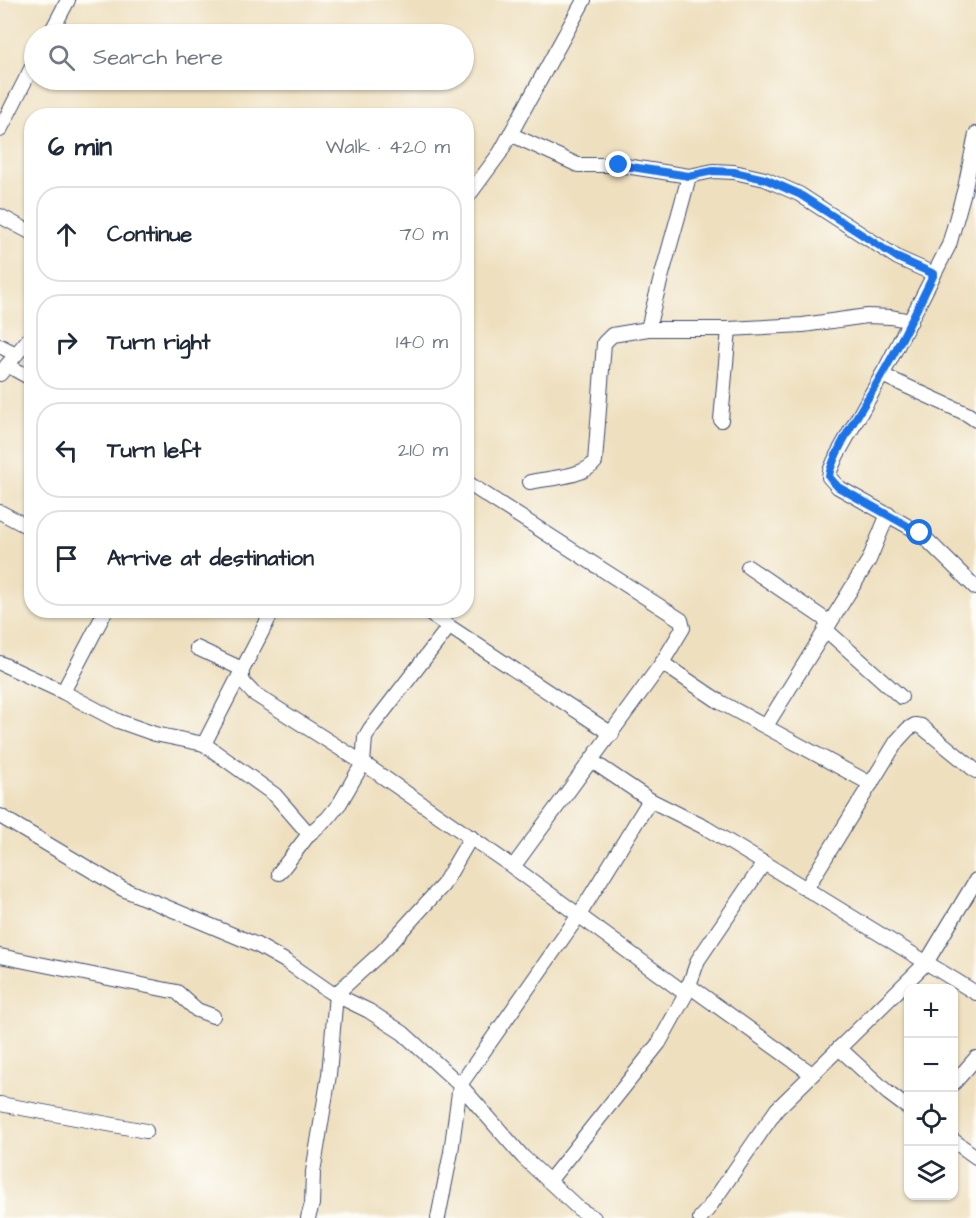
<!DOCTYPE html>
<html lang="en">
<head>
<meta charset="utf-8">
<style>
	body { margin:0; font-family:"Architects Daughter",sans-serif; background:#f2f2f3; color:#1f2937 }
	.controls { position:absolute; right:18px; bottom:18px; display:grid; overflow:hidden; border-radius:12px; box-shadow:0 2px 4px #0004 }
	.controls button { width:54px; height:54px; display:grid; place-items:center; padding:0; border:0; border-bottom:2px solid #e0e1e3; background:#fff; color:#1f2937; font:30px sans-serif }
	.stop { position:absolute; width:18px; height:18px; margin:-14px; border:4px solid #1a73e8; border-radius:50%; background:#fff }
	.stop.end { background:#1a73e8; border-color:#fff; box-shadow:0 2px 6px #0008 }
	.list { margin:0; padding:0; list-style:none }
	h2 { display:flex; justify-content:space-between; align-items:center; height:78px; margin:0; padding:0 24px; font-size:26px }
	h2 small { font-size:20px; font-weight:400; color:#747a83 }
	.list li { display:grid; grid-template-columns:39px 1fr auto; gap:18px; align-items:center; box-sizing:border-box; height:96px; margin:0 12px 12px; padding:0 12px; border:2px solid #e0e1e3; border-radius:24px }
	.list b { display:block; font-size:22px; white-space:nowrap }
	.list em { font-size:20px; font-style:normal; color:#747a83 }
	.icon { flex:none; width:33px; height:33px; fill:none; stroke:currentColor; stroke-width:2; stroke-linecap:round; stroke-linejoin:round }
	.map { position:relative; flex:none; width:976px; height:1218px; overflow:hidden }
	.search { position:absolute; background:#fff; box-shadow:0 2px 4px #0004; left:24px; top:24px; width:450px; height:66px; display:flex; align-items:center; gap:15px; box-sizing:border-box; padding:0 21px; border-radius:33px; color:#747a83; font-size:22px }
	.panel { position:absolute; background:#fff; box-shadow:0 2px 4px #0004; left:24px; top:108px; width:450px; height:510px; border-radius:24px }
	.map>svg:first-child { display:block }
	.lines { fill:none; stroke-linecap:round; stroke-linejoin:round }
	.minor-casing { stroke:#3b496c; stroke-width:16 }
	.minor { stroke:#fff; stroke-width:14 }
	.route { stroke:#1a73e8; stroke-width:8 }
</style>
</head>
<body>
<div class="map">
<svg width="976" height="1218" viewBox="0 0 976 1218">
	<rect width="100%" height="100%" fill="#fdfcf7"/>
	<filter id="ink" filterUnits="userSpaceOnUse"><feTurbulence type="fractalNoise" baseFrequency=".0167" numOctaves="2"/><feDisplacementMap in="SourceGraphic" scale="12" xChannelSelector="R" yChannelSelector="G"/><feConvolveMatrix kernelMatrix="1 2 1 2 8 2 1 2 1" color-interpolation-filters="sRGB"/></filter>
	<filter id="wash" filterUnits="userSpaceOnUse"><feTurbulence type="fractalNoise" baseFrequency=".008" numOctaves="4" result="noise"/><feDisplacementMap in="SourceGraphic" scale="24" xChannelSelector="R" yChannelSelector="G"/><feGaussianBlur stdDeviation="1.35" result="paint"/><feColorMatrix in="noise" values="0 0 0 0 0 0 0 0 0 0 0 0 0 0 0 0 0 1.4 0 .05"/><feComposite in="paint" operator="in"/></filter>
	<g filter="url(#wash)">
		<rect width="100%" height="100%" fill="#eedfbe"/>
	</g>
	<g filter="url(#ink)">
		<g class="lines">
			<g class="minor-casing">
				<g id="minor">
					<polyline points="50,34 68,0"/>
					<polyline points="0,130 34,63"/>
					<polyline points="510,134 578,165 619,165 689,176 713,171 734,172 765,179 799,194 898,258 934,274"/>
					<polyline points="976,134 965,188 949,245 887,366 837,455 830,471 829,477 838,487 920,533 976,588"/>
					<polyline points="466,199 500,153 584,0"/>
					<polyline points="0,216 32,233"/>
					<path d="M648,329C660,277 676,227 689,176"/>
					<polyline points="0,346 16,354"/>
					<polyline points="7,365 32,379"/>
					<polyline points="0,374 32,335"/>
					<polyline points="882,375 967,414 976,420"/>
					<polyline points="721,420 729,329"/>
					<polyline points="466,482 681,620 683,628 662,663 513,867"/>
					<path d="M530,482C548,478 584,477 595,462L604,343L612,335L648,329H729L803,325L867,316L891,317L911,321"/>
					<polyline points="0,512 32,529"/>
					<polyline points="748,567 829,622"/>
					<polyline points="273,610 204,744 275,795 309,834"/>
					<polyline points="424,610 612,734"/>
					<polyline points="825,629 901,697"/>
					<path d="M197,648L242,669C241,685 244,682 253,693L363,763L513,867L686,994"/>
					<polyline points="0,663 63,692 106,610"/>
					<polyline points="662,663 720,702 871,784"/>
					<polyline points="63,692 118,721 155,734 204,744"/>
					<polyline points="766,726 869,560 888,514"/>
					<polyline points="592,761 650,800 706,828 764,863 976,993"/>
					<polyline points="0,816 123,889 257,945 287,962 330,992 369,1011 403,1033 460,1085 523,1157 579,1209 594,1218"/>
					<polyline points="279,873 309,834 327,819 340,803 363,763 365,738 370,729 448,628"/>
					<polyline points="806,889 897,741 908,729 915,725 921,726 976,771"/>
					<polyline points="0,956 177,992 197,1010 213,1016"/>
					<polyline points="688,985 812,1074"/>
					<polyline points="839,1048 888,1093 908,1108"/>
					<polyline points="954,1083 976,1058"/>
					<polyline points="0,1104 146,1131"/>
					<polyline points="954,1141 976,1157"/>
					<polyline points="550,1180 659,1043 686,994 698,960 764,863"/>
					<polyline points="308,1218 312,1204 313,1172 329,1075 336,994 383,951 443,885 471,837"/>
					<polyline points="438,1218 451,1152 460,1085 579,915 650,800"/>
					<polyline points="700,1218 708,1209 777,1109 926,963 976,880"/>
				</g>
			</g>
			<use href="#minor" class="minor"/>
		</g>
	</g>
	<g class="lines" filter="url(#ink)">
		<path class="route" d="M619,165L689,176L713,171L734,172L765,179L799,194L898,258L934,274C919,305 904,336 887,366C874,390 831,453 829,477L838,487L920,533"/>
	</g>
</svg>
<div class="controls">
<button>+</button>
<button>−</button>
<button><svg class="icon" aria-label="locate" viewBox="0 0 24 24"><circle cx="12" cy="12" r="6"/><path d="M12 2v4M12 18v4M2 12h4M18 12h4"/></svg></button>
<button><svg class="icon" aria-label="layers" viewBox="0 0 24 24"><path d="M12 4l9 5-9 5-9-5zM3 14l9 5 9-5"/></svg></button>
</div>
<div class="stop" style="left:920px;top:533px"></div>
<div class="stop end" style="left:619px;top:165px"></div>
<div class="search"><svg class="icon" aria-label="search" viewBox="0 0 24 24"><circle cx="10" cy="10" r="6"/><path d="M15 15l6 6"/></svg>Search here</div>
<section class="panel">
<h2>6 min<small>Walk · 420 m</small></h2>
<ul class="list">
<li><svg class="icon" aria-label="ahead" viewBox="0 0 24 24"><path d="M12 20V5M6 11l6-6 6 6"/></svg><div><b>Continue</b></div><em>70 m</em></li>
<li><svg class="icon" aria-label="right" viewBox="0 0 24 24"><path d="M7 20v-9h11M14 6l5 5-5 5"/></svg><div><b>Turn right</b></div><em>140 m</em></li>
<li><svg class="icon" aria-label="left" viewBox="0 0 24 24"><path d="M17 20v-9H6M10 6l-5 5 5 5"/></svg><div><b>Turn left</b></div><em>210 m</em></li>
<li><svg class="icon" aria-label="arrive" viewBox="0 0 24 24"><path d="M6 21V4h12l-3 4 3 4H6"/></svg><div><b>Arrive at destination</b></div></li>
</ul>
</section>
</div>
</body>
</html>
